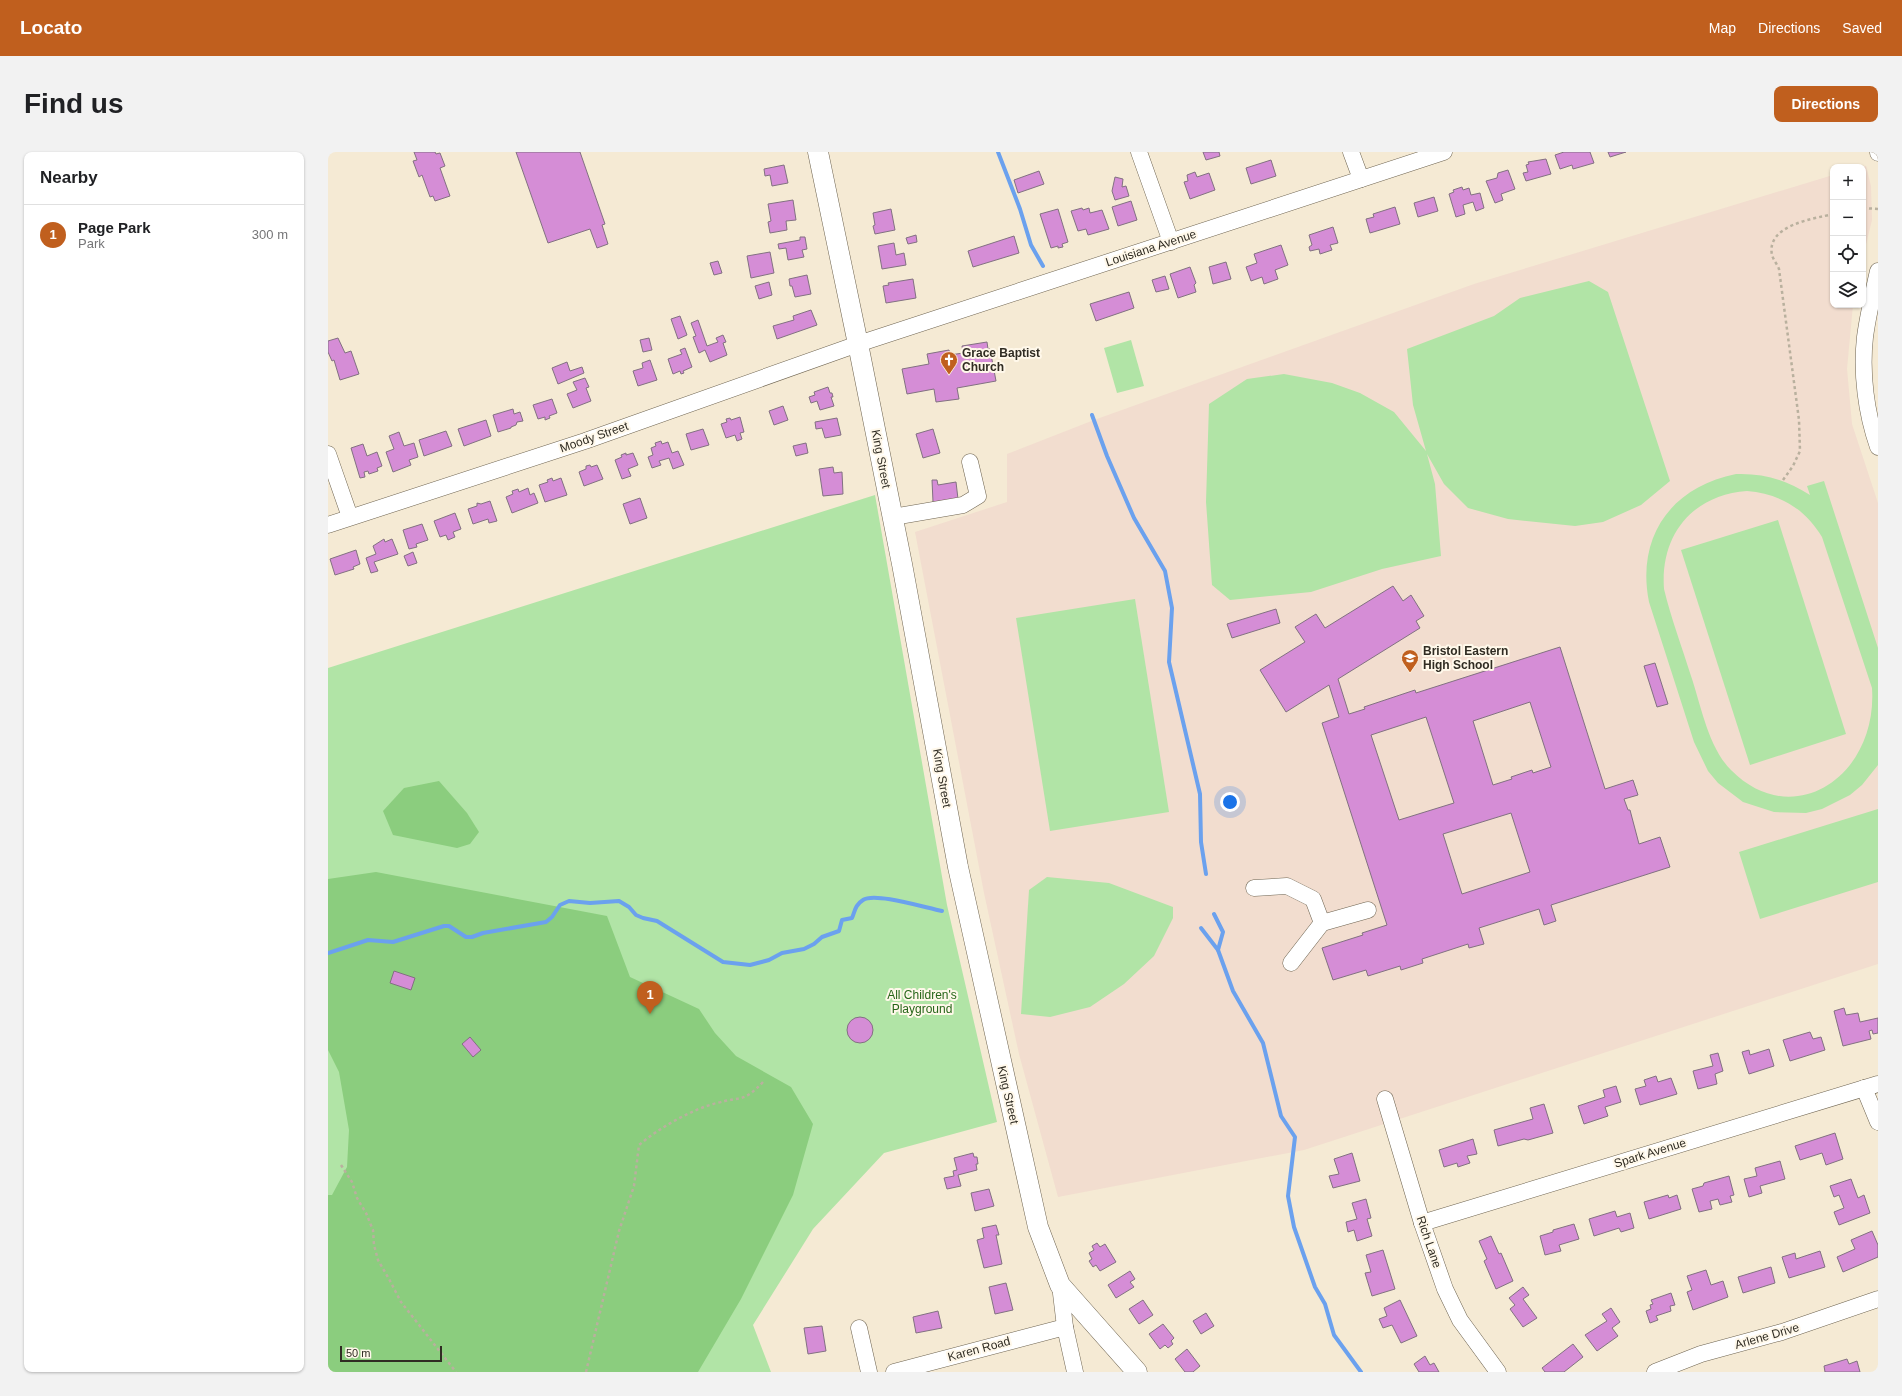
<!DOCTYPE html>
<html lang="en">
<head>
<meta charset="utf-8">
<style>
	body { margin:0; font-family:Arial,sans-serif; background:#f2f2f2; color:#202124 }
	.controls { position:absolute; right:12px; top:12px; display:grid; overflow:hidden; border-radius:8px; box-shadow:0 1px 3px #0004 }
	.controls button { width:36px; height:36px; display:grid; place-items:center; padding:0; border:0; border-bottom:1px solid #e0e0e0; background:#fff; color:#202124; font:20px sans-serif }
	.scale { position:absolute; left:12px; bottom:10px; width:102px; box-sizing:border-box; padding-left:4px; border:2px solid #302c23; border-top:0; font-size:11px; line-height:14px; white-space:nowrap; color:#302c23; -webkit-text-stroke:3px #fff8ea; paint-order:stroke }
	.you { position:absolute; left:902px; top:650px; width:14px; height:14px; margin:-10px; border:3px solid #fff; border-radius:50%; background:#1a73e8; box-shadow:0 0 0 6px #1a73e833 }
	.badge { display:grid; place-items:center; width:26px; height:26px; border-radius:50%; background:#c05f1e; color:#fff; font-size:13px; font-weight:700 }
	.pin { position:absolute; translate:-50% -33px; filter:drop-shadow(0 1px 2px #0008) }
	.pin::after { content:''; position:absolute; top:21px; width:14px; height:12px; background:inherit; clip-path:polygon(0 0,100% 0,50% 100%) }
	.list { margin:0; padding:0; list-style:none }
	h2 { display:flex; justify-content:space-between; align-items:center; height:52px; margin:0; padding:0 16px; font-size:17px }
	h2 small { font-size:13px; font-weight:400; color:#757577 }
	.list li { display:grid; grid-template-columns:26px 1fr auto; gap:12px; align-items:center; box-sizing:border-box; height:60px; padding:0 16px; border-top:1px solid #e0e0e0 }
	.list b { display:block; font-size:15px; white-space:nowrap }
	.list p { margin:0; font-size:13px; white-space:nowrap; color:#757577 }
	.list em { font-size:13px; font-style:normal; color:#757577 }
	.icon { flex:none; width:22px; height:22px; fill:none; stroke:currentColor; stroke-width:2; stroke-linecap:round; stroke-linejoin:round }
	.map { position:relative; flex:none; width:1550px; height:1220px; overflow:hidden; border-radius:8px }
	header { display:flex; align-items:center; gap:24px; box-sizing:border-box; height:56px; padding:0 20px; background:#c05f1e; color:#fff }
	header strong { font-size:19px }
	nav { display:flex; gap:22px; margin-inline-start:auto; font-size:14px }
	.intro { display:flex; align-items:center; justify-content:space-between; box-sizing:border-box; height:96px; padding:0 24px }
	h1 { margin:0; font-size:28px }
	.button { padding:10px 18px; border-radius:8px; background:#c05f1e; color:#fff; font-size:14px; font-weight:700 }
	main { display:flex; gap:24px; padding:0 24px }
	aside { flex:1; background:#fff; border-radius:8px; box-shadow:0 1px 3px #0004 }
	.map>svg:first-child { display:block }
	.education { fill:#f2ddcf }
	.green { fill:#b1e4a6; fill-rule:evenodd }
	.forest { fill:#8bcd7e }
	.lines { fill:none; stroke-linecap:round; stroke-linejoin:round }
	.stream { stroke:#6ba1ee; stroke-width:4 }
	.building { fill:#d58dd6; stroke:#827181; fill-rule:evenodd }
	.minor-casing { stroke:#6e6451; stroke-width:17 }
	.major-casing { stroke:#6e6451; stroke-width:21 }
	.path { stroke:#b9b09e; stroke-width:2.5; stroke-dasharray:3 3; stroke-linecap:butt }
	.minor { stroke:#fff; stroke-width:16 }
	.major { stroke:#fff; stroke-width:20 }
	.labels { text-anchor:middle; stroke-width:4; stroke-linejoin:round; paint-order:stroke }
	.street-label { font-size:12px; fill:#302c23; stroke:#fff8ea }
	.poi-label { font-size:12px; font-weight:bold; fill:#302c23; stroke:#fff8ea; text-anchor:start }
	.park-label { font-size:12px; fill:#276619; stroke:#fff8ea }
</style>
</head>
<body>
<header>
<strong>Locato</strong>
<nav><a>Map</a><a>Directions</a><a>Saved</a></nav>
</header>
<div class="intro"><h1>Find us</h1><a class="button">Directions</a></div>
<main>
<aside>
<h2>Nearby<small></small></h2>
<ul class="list">
<li><span class="badge">1</span><div><b>Page Park</b><p>Park</p></div><em>300 m</em></li>
</ul>
</aside>
<div class="map">
<svg width="1550" height="1220" viewBox="0 0 1550 1220">
	<rect width="100%" height="100%" fill="#f5ead4"/>
	<g class="education">
		<polygon points="1538,14 1543,34 1544,68 1535,105 1535,15 1530,15"/>
		<polygon points="1505,23 1505,153 1525,153 1519,217 1524,272 1550,351 1550,812 976,998 730,1045 691,902 656,741 587,380 679,350 679,302 766,268 1146,132"/>
	</g>
	<g class="green">
		<polygon points="1261,129 1280,140 1342,329 1313,353 1275,370 1247,374 1180,367 1140,356 1116,332 1099,302 1107,332 1113,404 1054,417 983,440 902,448 884,433 878,350 881,252 919,227 956,222 1004,231 1032,241 1066,260 1098,299 1085,253 1079,197 1166,164 1192,146"/>
		<polygon points="803,188 816,234 789,241 776,196"/>
		<path d="M1408,322C1436,321 1458,328 1482,343L1479,334L1496,329L1550,496V613L1534,633L1522,643L1494,657L1478,661L1446,660L1415,650L1390,631L1380,619L1366,590L1321,450C1308,385 1343,335 1408,322ZM1419,339C1453,342 1477,357 1494,385L1544,536C1550,624 1465,681 1403,618C1380,595 1373,553 1363,524C1354,495 1343,466 1336,437C1332,382 1365,343 1419,339Z"/>
		<polygon points="547,343 619,753 669,970 556,1001 485,1077 425,1173 443,1220 0,1220 0,516"/>
		<polygon points="1450,368 1518,582 1422,613 1353,398"/>
		<polygon points="807,447 841,660 722,679 688,466"/>
		<polygon points="1550,657 1550,730 1432,767 1411,700"/>
		<polygon points="719,725 781,731 845,755 845,766 826,804 796,832 762,855 722,865 693,862 701,738"/>
	</g>
	<g class="forest">
		<polygon points="111,629 139,661 151,680 142,692 129,696 65,683 55,659 76,636"/>
		<polygon points="48,720 279,764 302,825 371,857 387,881 408,904 463,935 485,972 465,1043 413,1147 370,1220 0,1220 0,1043 4,1043 19,1015 21,978 11,920 0,898 0,727"/>
	</g>
	<g class="lines">
		<g class="stream">
			<polyline points="670,0 692,57 703,93 715,114"/>
			<polyline points="764,263 779,304 806,366 837,419 844,456 841,510 872,642 873,690 878,722"/>
			<polyline points="886,762 895,780 890,798 905,839 935,891 953,964 967,985 960,1044 966,1075 987,1135 997,1152 1006,1183 1033,1220"/>
			<polyline points="873,776 890,798"/>
			<path d="M0,801L40,788L65,790L116,774H121L138,785H144L155,781L218,770L224,765L232,753L241,749L262,751L291,749L301,755L308,763L315,766L329,769L395,810L422,813L441,808L454,801L476,797L486,792L494,785L511,779L514,768L524,766C527,759 527,753 535,748C547,740 598,756 614,759"/>
		</g>
	</g>
	<g class="building">
		<polygon points="86,0 107,0 108,2 112,1 117,14 112,16 122,44 107,49 105,44 102,45 94,23 91,25 85,9 89,8"/>
		<polygon points="188,0 252,0 277,72 274,73 280,92 269,96 262,77 220,91"/>
		<polygon points="875,0 891,0 892,4 878,8"/>
		<polygon points="1236,0 1262,0 1266,11 1245,17 1244,13 1232,17 1227,3"/>
		<polygon points="1280,0 1298,0 1282,5"/>
		<polygon points="1218,7 1223,22 1198,29 1195,21 1200,20 1198,13 1201,12 1200,10"/>
		<polygon points="943,8 948,24 923,32 918,16"/>
		<polygon points="456,13 460,31 444,34 442,23 437,24 436,17"/>
		<polygon points="1180,18 1187,37 1173,42 1175,48 1167,51 1158,29 1169,26 1170,21"/>
		<polygon points="711,19 716,32 690,41 686,28"/>
		<polygon points="867,20 869,25 881,21 887,38 862,47 856,30 860,29 859,23"/>
		<polygon points="787,25 795,27 794,35 798,34 801,44 787,48 784,39"/>
		<polygon points="1134,35 1135,38 1141,36 1143,43 1152,41 1156,56 1148,59 1145,50 1135,53 1137,62 1128,65 1121,42 1126,40 1125,38"/>
		<polygon points="1106,45 1110,59 1090,65 1086,51"/>
		<polygon points="465,48 468,68 458,69 459,78 442,81 440,70 443,69 440,52"/>
		<polygon points="803,49 809,68 790,74 784,55"/>
		<polygon points="1067,55 1072,72 1042,81 1038,67 1046,65 1045,62"/>
		<polygon points="754,56 755,58 761,56 762,61 774,58 781,77 760,83 758,77 750,79 743,59"/>
		<polygon points="563,57 567,78 547,82 545,74 547,73 545,61"/>
		<polygon points="730,57 740,90 734,92 735,95 730,96 730,94 723,96 712,62"/>
		<polygon points="1005,75 1010,91 1002,93 1004,98 992,102 991,97 982,99 981,95 984,93 981,83"/>
		<polygon points="588,83 589,90 580,92 578,86"/>
		<polygon points="686,84 691,101 645,115 640,99"/>
		<polygon points="472,85 477,85 479,97 474,98 476,105 460,108 458,96 451,97 450,92 472,88"/>
		<polygon points="566,91 568,103 576,101 578,113 554,117 550,94"/>
		<polygon points="953,93 960,113 947,118 950,127 936,132 934,125 923,129 918,115 929,111 926,102"/>
		<polygon points="442,100 446,121 423,126 419,104"/>
		<polygon points="390,109 394,121 386,123 382,111"/>
		<polygon points="898,110 903,127 885,132 881,115"/>
		<polygon points="862,115 868,131 866,133 868,140 850,146 842,122"/>
		<polygon points="479,123 483,142 467,145 464,134 462,134 461,127"/>
		<polygon points="837,124 841,137 828,140 824,128"/>
		<polygon points="585,127 588,146 558,151 555,134 561,133 560,131"/>
		<polygon points="441,130 444,143 431,147 427,134"/>
		<polygon points="801,140 806,156 768,169 762,152"/>
		<polygon points="483,158 489,173 449,187 445,174 466,168 465,164"/>
		<polygon points="352,164 359,183 350,187 343,167"/>
		<polygon points="370,168 379,194 390,190 388,186 395,183 398,190 395,191 399,203 382,210 377,198 371,201 365,185 368,184 363,171"/>
		<polygon points="10,186 17,201 23,199 31,222 12,228 6,208 4,209 0,200 0,189"/>
		<polygon points="321,186 324,198 315,200 312,188"/>
		<polygon points="659,190 660,197 662,197 668,229 629,236 631,247 608,250 606,237 579,242 574,217 601,212 599,202 621,198 622,203 635,201 634,194"/>
		<polygon points="357,196 364,215 355,219 356,221 353,222 352,219 345,222 340,207 354,202 352,198"/>
		<polygon points="322,208 329,228 310,234 305,219 315,216 314,211"/>
		<polygon points="239,210 242,219 254,215 256,221 230,232 224,216"/>
		<polygon points="257,226 261,235 258,236 263,249 245,256 239,242 249,238 245,230"/>
		<polygon points="500,235 502,241 504,241 505,245 503,245 506,254 492,258 489,249 483,251 481,245 487,243 486,240"/>
		<polygon points="224,247 229,261 221,264 222,266 217,268 217,265 210,267 205,253"/>
		<polygon points="455,254 460,268 446,273 441,259"/>
		<polygon points="185,257 186,262 192,260 195,269 189,270 188,273 183,275 183,276 170,280 165,263"/>
		<polygon points="412,265 416,280 412,281 414,287 409,289 407,283 398,286 393,272 399,270 398,267 402,266 403,268"/>
		<polygon points="509,266 513,283 497,286 494,276 488,277 487,270"/>
		<polygon points="158,268 163,284 136,294 130,277"/>
		<polygon points="375,277 381,293 363,298 358,282"/>
		<polygon points="605,277 612,301 595,306 588,282"/>
		<polygon points="118,279 124,294 96,304 91,288"/>
		<polygon points="71,280 76,294 86,291 90,305 81,308 83,313 65,320 58,300 66,297 61,284"/>
		<polygon points="333,289 334,292 340,290 344,301 350,299 356,313 345,317 341,306 331,309 333,313 324,316 320,305 325,303 323,296 328,294 327,291"/>
		<polygon points="478,291 480,301 468,304 465,294"/>
		<polygon points="35,292 39,304 49,300 54,314 49,316 50,319 41,322 40,319 36,320 37,325 32,326 23,296"/>
		<polygon points="298,301 298,303 305,301 310,313 300,317 303,324 294,327 287,308 294,305 293,303"/>
		<polygon points="262,313 263,315 269,313 275,327 256,334 251,320 258,317 258,314"/>
		<polygon points="505,315 506,321 514,320 515,342 495,344 491,317"/>
		<polygon points="224,326 225,329 233,326 239,343 217,350 211,333 220,330 219,328"/>
		<polygon points="604,328 609,328 610,333 628,330 630,347 605,350"/>
		<polygon points="200,336 202,343 206,341 210,351 184,361 178,345 185,342 184,339 190,337 191,340"/>
		<polygon points="312,346 319,366 302,372 295,352"/>
		<polygon points="162,349 169,369 161,371 160,367 145,372 140,357 149,354 149,351 153,352"/>
		<polygon points="127,361 133,377 125,380 127,385 120,388 118,383 112,385 106,369"/>
		<polygon points="94,372 100,388 88,392 89,395 81,397 75,378"/>
		<polygon points="56,387 57,390 64,387 70,402 46,410 50,419 43,421 38,406 48,402 45,394"/>
		<polygon points="28,398 32,412 25,415 26,417 7,423 2,407"/>
		<polygon points="85,400 89,411 80,414 76,404"/>
		<path d="M1065,434L1075,449L1083,443L1096,464L1088,469L1092,476L1010,527L1021,562L1037,557L1036,555L1087,538L1088,541L1232,495L1277,637L1305,628L1310,643L1296,647L1300,658H1302L1311,692L1332,685L1342,715L1223,753L1228,769L1216,773L1211,757L1151,776L1156,792L1141,796L1140,792L1094,807L1095,811L1073,818L1072,814L1040,824L1038,818L1005,828L994,796L1035,783L1034,781L1059,773L994,571L1011,565L1001,533L958,560L932,518L977,490L967,475L988,462L997,476ZM1202,550L1223,615L1205,621L1204,618L1183,625L1184,627L1165,633L1145,569ZM1098,565L1126,651L1071,668L1043,583ZM1183,661L1202,720L1134,742L1115,682Z"/>
		<polygon points="948,457 952,471 904,486 899,472"/>
		<polygon points="1327,511 1340,552 1329,555 1316,514"/>
		<polygon points="66,819 87,826 83,838 62,831"/>
		<polygon points="1516,856 1518,863 1530,861 1532,870 1550,866 1550,881 1545,882 1544,878 1541,879 1543,887 1515,894 1506,859"/>
		<circle cx="532" cy="878" r="13"/>
		<polygon points="1482,880 1485,887 1493,885 1497,898 1462,909 1455,888"/>
		<polygon points="142,885 153,898 145,905 134,892"/>
		<polygon points="1441,897 1446,914 1421,922 1414,900 1421,898 1422,903"/>
		<polygon points="1390,901 1395,919 1387,922 1389,932 1370,937 1365,919 1385,914 1382,903"/>
		<polygon points="1328,924 1330,930 1343,926 1349,942 1312,953 1307,937 1318,934 1316,928"/>
		<polygon points="1288,934 1293,950 1277,955 1280,964 1256,972 1250,954 1277,945 1275,938"/>
		<polygon points="1216,952 1225,981 1200,988 1196,987 1170,994 1166,978 1205,967 1202,956"/>
		<polygon points="1507,981 1515,1007 1498,1013 1494,1001 1472,1008 1467,994"/>
		<polygon points="1145,987 1149,1002 1139,1004 1142,1011 1130,1015 1129,1011 1116,1015 1111,998"/>
		<polygon points="645,1001 646,1005 649,1005 650,1012 648,1012 649,1018 630,1023 633,1034 619,1037 616,1026 626,1024 625,1019 629,1018 626,1006"/>
		<polygon points="1024,1001 1032,1029 1005,1036 1001,1024 1011,1022 1006,1007"/>
		<polygon points="1452,1009 1457,1027 1432,1034 1434,1041 1421,1045 1416,1027 1429,1024 1427,1016"/>
		<polygon points="1401,1024 1406,1043 1402,1044 1404,1050 1392,1053 1390,1047 1382,1049 1384,1057 1371,1060 1364,1037 1375,1034 1376,1031"/>
		<polygon points="1523,1027 1530,1046 1536,1043 1542,1061 1511,1073 1506,1060 1516,1056 1511,1043 1506,1045 1502,1034"/>
		<polygon points="661,1037 666,1054 647,1059 643,1041"/>
		<polygon points="1340,1043 1341,1046 1349,1043 1353,1057 1321,1067 1316,1050"/>
		<polygon points="1038,1047 1043,1066 1039,1067 1044,1084 1029,1089 1026,1078 1020,1080 1018,1070 1029,1067 1024,1051"/>
		<polygon points="1287,1059 1289,1065 1302,1061 1306,1076 1293,1080 1291,1076 1266,1084 1261,1067"/>
		<polygon points="1246,1072 1251,1087 1231,1093 1233,1099 1217,1103 1212,1084 1225,1080 1225,1078"/>
		<polygon points="668,1073 671,1083 668,1083 674,1112 656,1116 649,1088 656,1086 654,1076"/>
		<polygon points="1544,1079 1550,1093 1550,1105 1515,1120 1509,1105 1527,1097 1523,1088"/>
		<polygon points="1163,1084 1171,1102 1173,1101 1185,1129 1168,1137 1156,1109 1159,1107 1151,1089"/>
		<polygon points="769,1091 772,1095 777,1092 788,1110 772,1119 768,1113 765,1115 761,1109 764,1107 761,1101 766,1098 764,1094"/>
		<polygon points="1055,1098 1067,1137 1044,1144 1037,1121 1043,1120 1038,1103"/>
		<polygon points="1492,1099 1497,1115 1461,1126 1454,1105 1467,1101 1468,1107"/>
		<polygon points="1443,1115 1447,1131 1415,1141 1410,1125"/>
		<polygon points="1378,1118 1383,1133 1395,1129 1400,1145 1365,1158 1359,1140 1364,1138 1359,1124"/>
		<polygon points="802,1119 807,1127 802,1130 806,1135 788,1146 780,1133"/>
		<polygon points="678,1131 685,1158 667,1162 661,1135"/>
		<polygon points="1195,1135 1201,1143 1195,1147 1209,1166 1195,1175 1182,1157 1187,1153 1181,1146"/>
		<polygon points="1343,1141 1347,1153 1342,1154 1343,1159 1328,1164 1330,1168 1322,1171 1318,1159 1323,1157 1322,1153 1325,1152 1323,1148"/>
		<polygon points="815,1148 825,1163 811,1172 801,1157"/>
		<polygon points="1072,1148 1089,1184 1073,1191 1064,1173 1055,1176 1051,1167 1059,1164 1056,1156"/>
		<polygon points="1283,1156 1292,1170 1284,1176 1290,1184 1269,1199 1257,1183 1279,1169 1274,1162"/>
		<polygon points="610,1159 614,1176 588,1181 585,1165"/>
		<polygon points="878,1161 886,1174 873,1182 865,1169"/>
		<polygon points="835,1172 846,1186 843,1189 845,1192 840,1196 837,1193 832,1197 821,1182"/>
		<polygon points="494,1174 498,1199 480,1202 476,1176"/>
		<polygon points="1245,1192 1255,1205 1236,1220 1217,1220 1214,1216"/>
		<polygon points="859,1197 872,1214 865,1220 857,1220 847,1207"/>
		<polygon points="1097,1204 1102,1213 1106,1211 1111,1220 1091,1220 1086,1212"/>
		<polygon points="1519,1207 1521,1212 1529,1209 1532,1220 1497,1220 1496,1214"/>
	</g>
	<g class="lines">
		<g class="minor-casing">
			<g id="minor">
				<polyline points="811,0 843,90"/>
				<polyline points="1023,0 1033,27"/>
				<polyline points="1550,0 1550,1"/>
				<path d="M1550,119C1545,141 1540,163 1537,185C1533,221 1538,261 1550,295"/>
				<polyline points="0,302 22,365"/>
				<polyline points="565,365 635,353 650,344 642,310"/>
				<polyline points="0,373 257,289 530,192 1116,0"/>
				<polyline points="926,736 959,734 985,747 994,771 963,811"/>
				<polyline points="994,771 1040,758"/>
				<polyline points="1536,936 1550,970"/>
				<polyline points="1057,947 1094,1071 1117,1137 1132,1168 1170,1220"/>
				<polyline points="1094,1071 1550,932"/>
				<polyline points="732,1133 737,1175 747,1220"/>
				<polyline points="531,1176 541,1220"/>
				<polyline points="566,1220 737,1175"/>
				<polyline points="1327,1220 1373,1202 1454,1180 1550,1147"/>
			</g>
		</g>
		<g class="major-casing">
			<polyline id="major" points="490,0 530,192 574,412 630,715 710,1075 732,1133 809,1220"/>
		</g>
		<g class="path">
			<polyline points="1535,56 1550,57"/>
			<path d="M1455,328L1465,314L1472,299L1471,268L1451,117C1449,112 1445,107 1444,103C1438,73 1485,67 1505,62"/>
			<polyline points="13,1013 24,1030 29,1046 38,1061 45,1078 46,1093 50,1108 61,1127 73,1150 128,1220"/>
			<path d="M258,1220L291,1079L306,1034L311,993C331,976 364,957 389,951C414,944 415,951 435,930"/>
		</g>
		<use href="#minor" class="minor"/>
		<use href="#major" class="major"/>
	</g>
	<defs>
		<g id="church-pin" transform="scale(0.9)"><path d="M0 17L-7.5 6A9.5 9.5 0 1 1 7.5 6Z" fill="#c05f1e" stroke="#fff8ea"/><path d="M-1.2-6h2.4v3.5h3.3v2.4h-3.3V6h-2.4V-.1h-3.3v-2.4h3.3Z" fill="#fff"/></g>
		<g id="school-pin" transform="scale(0.9)"><path d="M0 17L-7.5 6A9.5 9.5 0 1 1 7.5 6Z" fill="#c05f1e" stroke="#fff8ea"/><path d="M0-5L7-2L0 1L-7-2ZM-4 1L0 2.5L4 1V4Q0 6-4 4Z" fill="#fff"/></g>
	</defs>
	<g fill-rule="evenodd">
		<use href="#church-pin" x="621" y="208"/>
		<use href="#school-pin" x="1082" y="506"/>
	</g>
	<g class="labels">
		<g class="street-label">
			<text transform="translate(823 96) rotate(-18)" y="4">Louisiana Avenue</text>
			<text transform="translate(266 285) rotate(-19)" y="4">Moody Street</text>
			<text transform="translate(553 307) rotate(79)" y="4">King Street</text>
			<text transform="translate(614 626) rotate(80)" y="4">King Street</text>
			<text transform="translate(680 943) rotate(77)" y="4">King Street</text>
			<text transform="translate(1322 1001) rotate(-17)" y="4">Spark Avenue</text>
			<text transform="translate(1101 1090) rotate(71)" y="4">Rich Lane</text>
			<text transform="translate(1439 1184) rotate(-16)" y="4">Arlene Drive</text>
			<text transform="translate(651 1197) rotate(-15)" y="4">Karen Road</text>
		</g>
		<g class="poi-label">
			<text x="634" y="205">Grace Baptist<tspan x="634" dy="14">Church</tspan></text>
			<text x="1095" y="503">Bristol Eastern<tspan x="1095" dy="14">High School</tspan></text>
		</g>
		<g class="park-label">
			<text x="594" y="847">All Children's<tspan x="594" dy="14">Playground</tspan></text>
		</g>
	</g>
</svg>
<div class="controls">
<button>+</button>
<button>−</button>
<button><svg class="icon" aria-label="locate" viewBox="0 0 24 24"><circle cx="12" cy="12" r="6"/><path d="M12 2v4M12 18v4M2 12h4M18 12h4"/></svg></button>
<button><svg class="icon" aria-label="layers" viewBox="0 0 24 24"><path d="M12 4l9 5-9 5-9-5zM3 14l9 5 9-5"/></svg></button>
</div>
<div class="scale">50 m</div>
<div class="you"></div>
<div class="pin badge" style="left:322px;top:862px">1</div>
</div>
</main>
</body>
</html>
